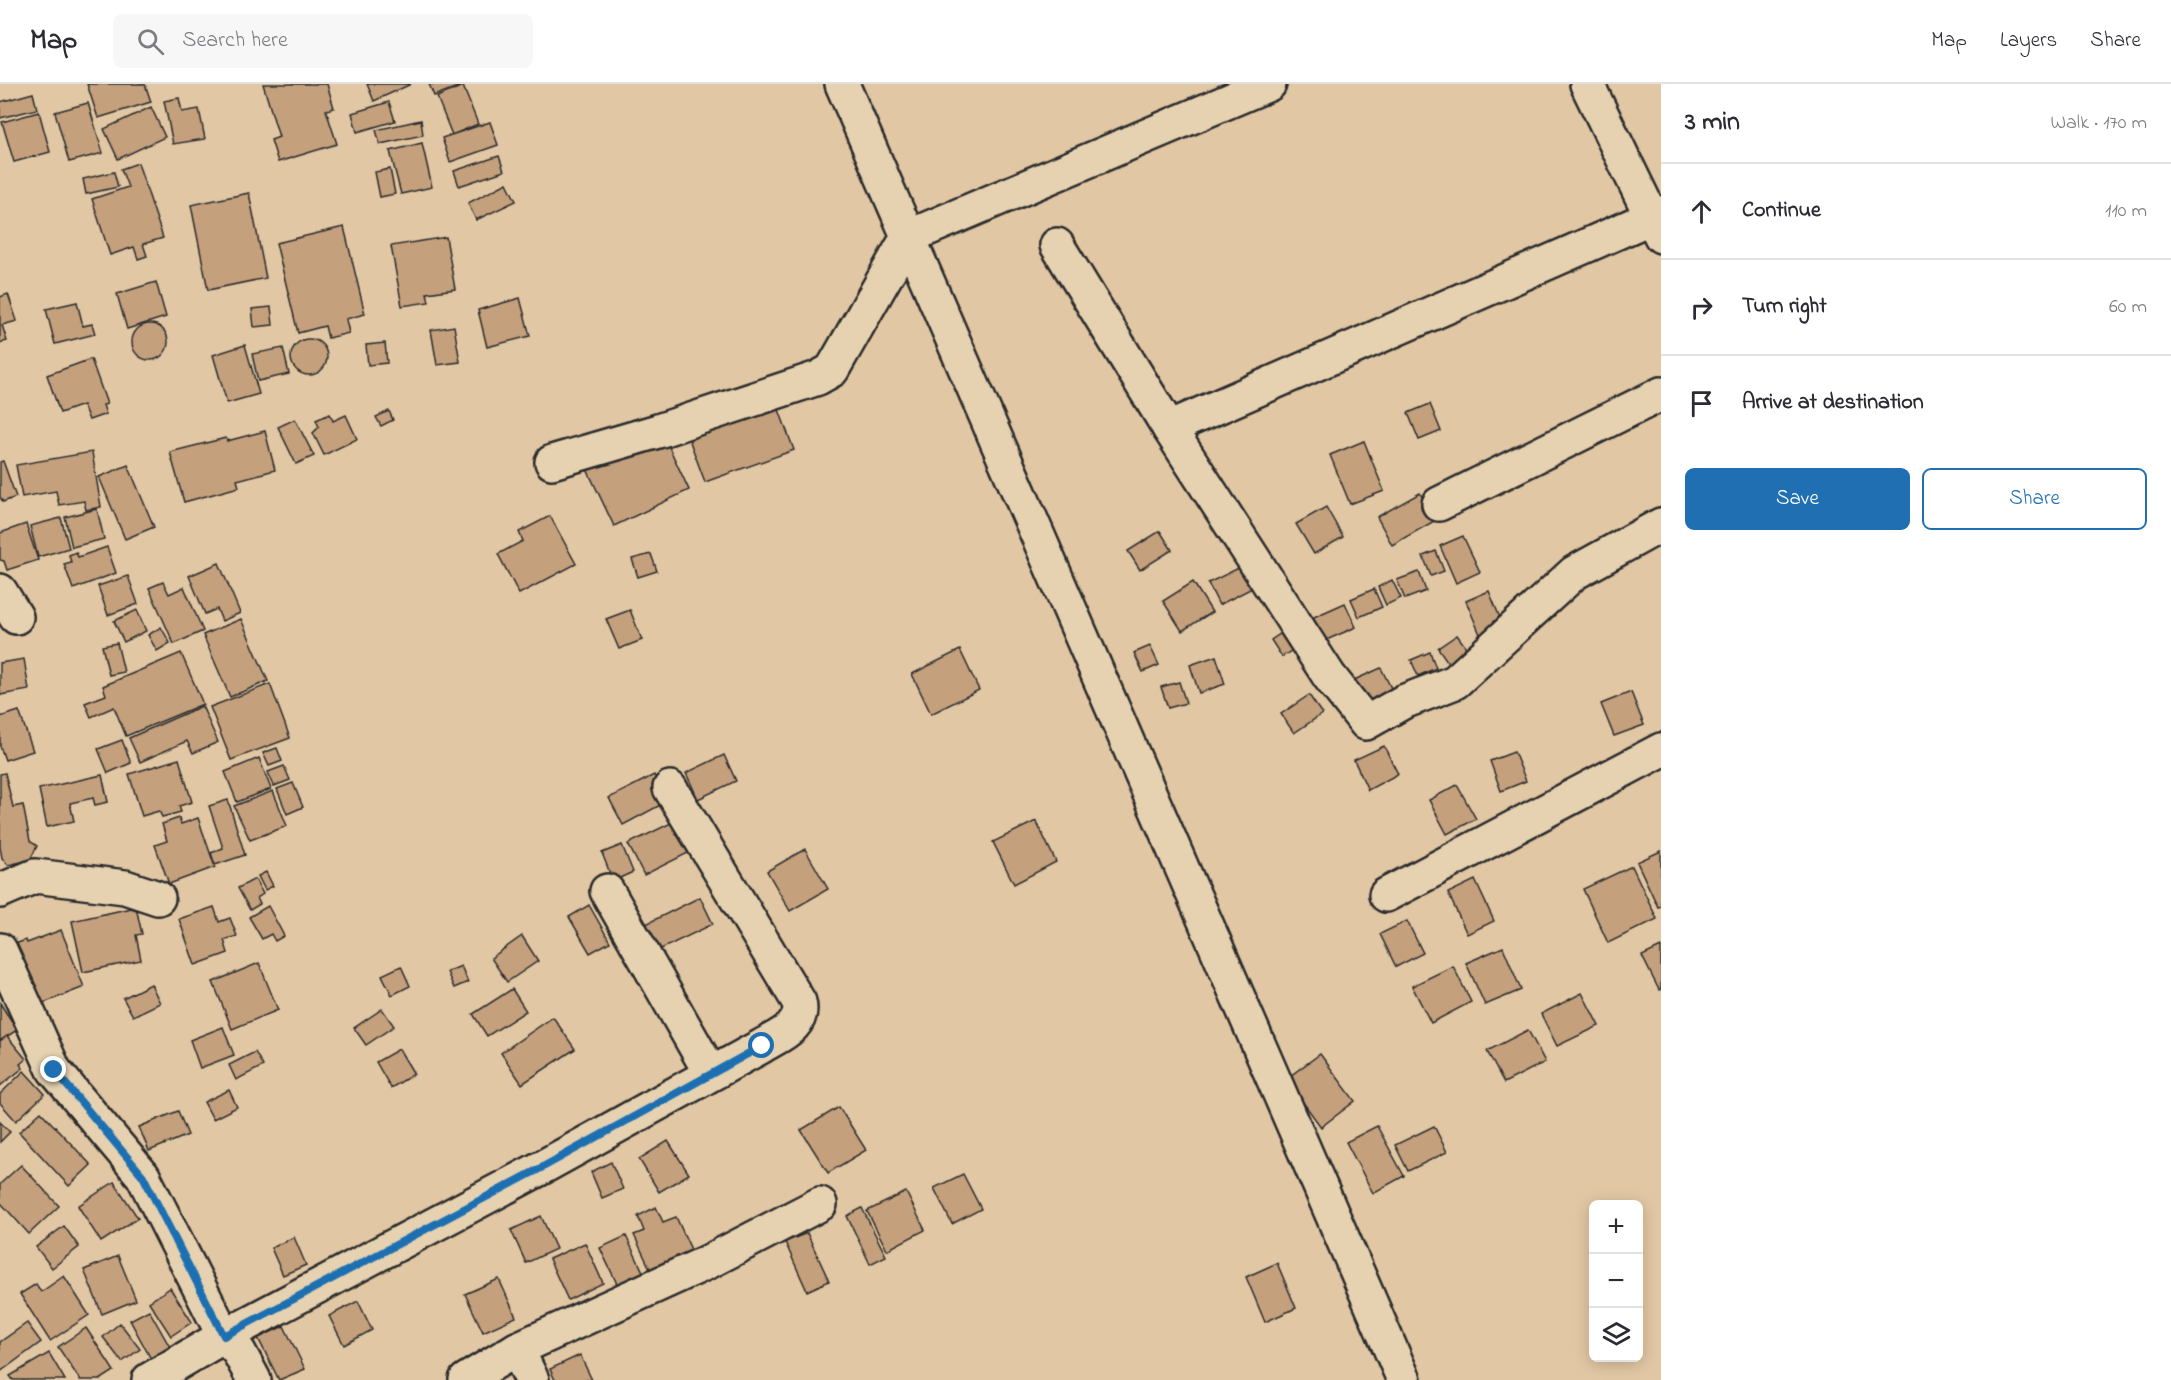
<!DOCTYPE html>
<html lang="en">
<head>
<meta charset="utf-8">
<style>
	body { margin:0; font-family:"Indie Flower",sans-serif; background:#f7f7f7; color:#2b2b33 }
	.controls { position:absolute; right:18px; bottom:18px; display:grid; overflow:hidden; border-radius:9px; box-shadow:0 3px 15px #0003 }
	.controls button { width:54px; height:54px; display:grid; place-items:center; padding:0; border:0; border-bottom:2px solid #e1e1e2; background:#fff; color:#2b2b33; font:30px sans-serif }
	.stop { position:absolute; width:18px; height:18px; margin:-14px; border:4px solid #1f6fb2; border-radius:50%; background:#fff }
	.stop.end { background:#1f6fb2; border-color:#fff; box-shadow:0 2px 6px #0008 }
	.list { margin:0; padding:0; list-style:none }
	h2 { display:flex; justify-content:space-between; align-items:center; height:78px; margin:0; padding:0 24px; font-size:26px }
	h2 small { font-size:20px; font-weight:400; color:#7c7c81 }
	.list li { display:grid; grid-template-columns:39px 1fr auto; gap:18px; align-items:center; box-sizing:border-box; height:96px; padding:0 24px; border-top:2px solid #e1e1e2 }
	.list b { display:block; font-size:22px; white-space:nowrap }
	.list em { font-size:20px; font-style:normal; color:#7c7c81 }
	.actions { display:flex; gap:12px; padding:18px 24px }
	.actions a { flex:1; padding:14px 0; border:2px solid #1f6fb2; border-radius:9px; text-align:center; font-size:21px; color:#1f6fb2 }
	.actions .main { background:#1f6fb2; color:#fff }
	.icon { flex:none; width:33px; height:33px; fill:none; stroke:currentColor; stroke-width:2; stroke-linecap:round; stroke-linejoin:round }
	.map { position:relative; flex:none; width:1661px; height:1296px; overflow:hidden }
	header { display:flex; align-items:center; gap:36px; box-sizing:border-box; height:84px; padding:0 30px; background:#fff; border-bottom:2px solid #e1e1e2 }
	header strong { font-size:28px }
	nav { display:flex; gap:33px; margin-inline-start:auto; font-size:21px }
	.search { width:420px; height:54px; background:#f7f7f7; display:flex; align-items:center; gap:15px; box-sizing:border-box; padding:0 21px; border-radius:9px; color:#7c7c81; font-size:22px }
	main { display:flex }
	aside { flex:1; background:#fff }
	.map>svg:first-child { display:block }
	.building { fill:#c4a07d; stroke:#2b2b2b; stroke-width:1.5 }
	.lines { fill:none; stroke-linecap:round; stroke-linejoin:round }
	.minor-casing { stroke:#2b2b2b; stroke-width:38 }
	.minor { stroke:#e6d2b1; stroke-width:33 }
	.route { stroke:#1f6fb2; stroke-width:8 }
</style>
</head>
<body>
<header>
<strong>Map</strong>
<div class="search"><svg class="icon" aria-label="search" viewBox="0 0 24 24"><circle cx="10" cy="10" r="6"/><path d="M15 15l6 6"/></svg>Search here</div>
<nav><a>Map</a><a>Layers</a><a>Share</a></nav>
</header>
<main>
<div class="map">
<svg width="1661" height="1296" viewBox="0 0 1661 1296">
	<rect width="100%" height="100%" fill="#e1c7a4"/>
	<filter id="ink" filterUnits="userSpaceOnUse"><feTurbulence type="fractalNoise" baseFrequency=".0167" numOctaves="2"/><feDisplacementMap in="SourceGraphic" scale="12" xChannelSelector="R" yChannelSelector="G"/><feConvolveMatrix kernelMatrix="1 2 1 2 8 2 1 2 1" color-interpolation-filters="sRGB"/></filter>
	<g filter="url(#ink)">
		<g class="building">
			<polygon points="87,0 145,0 151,18 98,34"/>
			<polygon points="263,0 327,0 334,24 326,26 337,60 278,78 271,56 279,53"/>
			<polygon points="367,0 411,0 374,17"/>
			<polygon points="429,0 465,0 434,12"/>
			<polygon points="463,2 478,40 452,51 437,13"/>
			<polygon points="33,9 37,25 0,34 0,18"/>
			<polygon points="179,14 182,28 199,25 205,55 173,60 164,17"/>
			<polygon points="389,18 395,37 357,48 352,29"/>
			<polygon points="88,19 103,69 69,78 55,28"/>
			<polygon points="151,23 165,53 118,75 104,45"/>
			<polygon points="39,28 50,68 14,78 2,38"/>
			<polygon points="421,36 423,51 380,60 376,46"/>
			<polygon points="490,38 498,61 450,78 442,54"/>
			<polygon points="422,59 432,103 401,110 390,67"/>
			<polygon points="499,72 504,87 459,102 454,87"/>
			<polygon points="138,79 163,154 143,160 147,172 138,175 134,163 110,171 92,115 128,103 121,85"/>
			<polygon points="390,85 395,110 380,113 375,88"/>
			<polygon points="114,88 118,103 86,110 83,95"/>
			<polygon points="507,99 516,117 476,136 468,119"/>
			<polygon points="249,109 266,194 208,206 191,121"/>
			<polygon points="344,143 365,230 346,235 349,249 328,254 325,242 298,249 276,159"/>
			<polygon points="446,153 455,205 427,209 429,218 402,222 391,162"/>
			<polygon points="156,198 166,233 127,245 117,210"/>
			<polygon points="8,210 17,237 2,241 7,257 0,259 0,213"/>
			<polygon points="520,214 530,252 487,263 478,226"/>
			<polygon points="77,218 83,242 92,240 95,250 55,260 46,225"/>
			<polygon points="271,223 273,241 254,243 252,225"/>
			<circle cx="150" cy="258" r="18"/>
			<polygon points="454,242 460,278 437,281 431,246"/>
			<circle cx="309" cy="273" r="18"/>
			<polygon points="385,259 387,279 368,281 366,261"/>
			<polygon points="245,261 259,310 227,319 213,271"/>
			<polygon points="283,264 289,290 258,297 252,270"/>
			<polygon points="91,275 107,320 103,321 106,330 89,336 83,321 60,329 47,291"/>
			<polygon points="775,315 794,366 705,398 686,347"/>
			<polygon points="1430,320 1441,347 1419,356 1408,329"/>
			<polygon points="389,327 393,336 381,342 376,333"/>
			<polygon points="330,330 333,337 346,331 357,355 324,371 313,349 319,343 316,336"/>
			<polygon points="295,335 314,372 296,380 278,343"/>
			<polygon points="265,347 275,386 237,396 239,403 184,418 170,368 226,354 227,357"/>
			<polygon points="662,348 689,406 614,442 586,383"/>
			<polygon points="1364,357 1384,407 1350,420 1330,371"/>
			<polygon points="92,368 101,423 86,426 84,417 59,421 56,407 22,413 16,381"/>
			<polygon points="3,377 16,413 3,418 0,413 0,378"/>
			<polygon points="128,381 154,443 125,455 99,393"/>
			<polygon points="1420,409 1436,436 1392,461 1377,433"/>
			<polygon points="1326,423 1343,453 1314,470 1296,440"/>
			<polygon points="97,425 104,455 72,463 65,433"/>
			<polygon points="550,432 576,480 519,510 498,470 523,457 519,448"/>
			<polygon points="61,434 69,464 38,473 30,442"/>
			<polygon points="26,440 38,476 7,486 4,477 0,476 0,449"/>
			<polygon points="1160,447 1172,466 1140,486 1128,467"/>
			<polygon points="1463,452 1480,488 1456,499 1440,462"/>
			<polygon points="107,463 116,489 73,505 64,480 71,478 69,471 76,468 78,473"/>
			<polygon points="1436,467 1444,487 1431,492 1423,472"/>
			<polygon points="651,470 657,487 638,493 632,475"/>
			<polygon points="1251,478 1262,499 1219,521 1208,499"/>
			<polygon points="219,479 240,529 222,537 217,525 205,530 189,492"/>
			<polygon points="1419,488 1426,507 1405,515 1397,496"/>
			<polygon points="128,492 138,520 108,531 98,502"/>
			<polygon points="1392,496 1401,514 1386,521 1378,503"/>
			<polygon points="163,498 169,510 184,503 203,547 174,560 149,504"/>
			<polygon points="1193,498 1212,528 1182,547 1163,517"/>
			<polygon points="1374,505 1382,523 1359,533 1351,515"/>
			<polygon points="1489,507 1505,546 1482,555 1466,517"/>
			<polygon points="1345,519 1356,543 1315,561 1305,537"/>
			<polygon points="137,526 146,547 124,558 114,537"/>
			<polygon points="630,526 642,556 619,565 606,535"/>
			<polygon points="241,535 268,597 230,613 203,551"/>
			<polygon points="1293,541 1304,558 1282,573 1271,556"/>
			<polygon points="161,543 170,559 157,567 148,551"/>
			<polygon points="1457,551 1471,570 1452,584 1438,564"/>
			<polygon points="117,559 124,588 109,591 102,562"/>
			<polygon points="1150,562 1159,581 1143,588 1134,569"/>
			<polygon points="960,566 979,606 931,630 912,590"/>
			<polygon points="1430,568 1436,584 1418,592 1411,576"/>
			<polygon points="181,569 203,620 126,652 114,623 91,633 85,619 106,611 103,602"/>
			<polygon points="1216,572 1225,600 1199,609 1190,581"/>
			<polygon points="24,575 29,606 0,611 0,579"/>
			<polygon points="1381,584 1392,606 1362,620 1352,597"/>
			<polygon points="1179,598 1186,619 1168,624 1161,603"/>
			<polygon points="270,600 290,654 231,676 210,623"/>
			<polygon points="1631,608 1644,641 1614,652 1601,620"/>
			<polygon points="1309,611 1322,630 1294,649 1281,630"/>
			<polygon points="202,622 218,658 193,669 187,657 140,678 129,654"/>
			<polygon points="19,627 33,667 5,676 0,662 0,633"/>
			<polygon points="122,656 131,679 108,689 98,665"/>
			<polygon points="1384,662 1398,690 1368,706 1354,676"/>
			<polygon points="277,664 282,677 269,682 263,669"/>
			<polygon points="1514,668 1526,697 1501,707 1490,677"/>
			<polygon points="724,671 736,697 698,715 686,689"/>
			<polygon points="259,674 271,705 237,718 225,688"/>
			<polygon points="179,675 192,718 179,722 181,728 162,733 159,727 142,732 129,690"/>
			<polygon points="284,682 290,696 274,702 268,688"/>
			<polygon points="5,689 13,723 23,721 30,757 37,762 30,776 8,781 2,774 0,763 0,690"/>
			<polygon points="102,691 108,718 95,721 93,714 70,719 74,737 47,743 39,705"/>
			<polygon points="654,691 668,717 623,741 609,714"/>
			<polygon points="293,699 303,723 287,730 277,705"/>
			<polygon points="1457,701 1476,735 1447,750 1429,716"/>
			<polygon points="273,707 287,742 250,756 234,722"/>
			<polygon points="228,716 245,771 215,781 211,769 223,764 209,722"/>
			<polygon points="179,734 181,740 198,734 215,783 169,800 155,761 167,757 162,740"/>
			<polygon points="1036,737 1056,778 1014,800 993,758"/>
			<polygon points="673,738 688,769 644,791 628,760"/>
			<polygon points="622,761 633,788 613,797 602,769"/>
			<polygon points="805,765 828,805 790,827 767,787"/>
			<polygon points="1661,767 1661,822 1658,823 1637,778"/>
			<polygon points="1632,782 1657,835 1608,859 1583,805"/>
			<polygon points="266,788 273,802 265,806 258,792"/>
			<polygon points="255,795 263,810 257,814 260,820 250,826 238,804"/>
			<polygon points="1475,796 1494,837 1467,850 1448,809"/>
			<polygon points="700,813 713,840 659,866 646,840"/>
			<polygon points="589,821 610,858 590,869 569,833"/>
			<polygon points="268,822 284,852 275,857 271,850 262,855 249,833"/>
			<polygon points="136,823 142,850 136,851 141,876 83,888 72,837"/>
			<polygon points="214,823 219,838 230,834 237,852 224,856 228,869 195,881 179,835"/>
			<polygon points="1407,837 1423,869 1396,883 1380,850"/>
			<polygon points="61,846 84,903 36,922 12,861 26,856 27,859"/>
			<polygon points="522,852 538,877 507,898 491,874"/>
			<polygon points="1503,863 1521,906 1485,921 1466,879"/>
			<polygon points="1661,863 1661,905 1659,906 1642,872"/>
			<polygon points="259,879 278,926 232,945 213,898"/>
			<polygon points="401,882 410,902 392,911 382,891"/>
			<polygon points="461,882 468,898 454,904 447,888"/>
			<polygon points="1453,882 1471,918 1431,939 1412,902"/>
			<polygon points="151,900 160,919 133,932 123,914"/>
			<polygon points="512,905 526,927 487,952 473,930"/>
			<polygon points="1582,909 1599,942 1557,962 1541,930"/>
			<polygon points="0,919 17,946 0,957"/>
			<polygon points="382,925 394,942 366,961 354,944"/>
			<polygon points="553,933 575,965 522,1000 501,969"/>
			<polygon points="223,943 234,971 200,984 190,956"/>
			<polygon points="1528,946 1545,978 1504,999 1487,967"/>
			<polygon points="7,952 26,975 20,980 23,984 0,1002 0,957"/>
			<polygon points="399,965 414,990 391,1004 376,978"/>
			<polygon points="255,968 263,982 236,996 229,981"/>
			<polygon points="1320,970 1355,1017 1321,1043 1286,995"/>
			<polygon points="24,987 45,1010 16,1037 0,1019 0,1010"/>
			<polygon points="229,1006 237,1023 213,1035 204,1018"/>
			<polygon points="839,1023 866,1066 828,1089 801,1046"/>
			<polygon points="178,1027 188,1051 149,1067 139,1043"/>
			<polygon points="41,1028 91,1081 69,1102 19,1048"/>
			<polygon points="0,1038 10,1048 0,1058"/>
			<polygon points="1377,1042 1404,1092 1373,1109 1346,1058"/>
			<polygon points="1434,1042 1447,1068 1408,1087 1395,1061"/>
			<polygon points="668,1057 689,1090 659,1108 639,1075"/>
			<polygon points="611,1078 623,1105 602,1114 591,1088"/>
			<polygon points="21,1081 59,1122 29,1150 0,1118 0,1100"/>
			<polygon points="963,1090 981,1125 952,1140 934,1104"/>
			<polygon points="114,1098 138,1134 101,1158 78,1122"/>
			<polygon points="906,1108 925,1146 887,1166 867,1127"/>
			<polygon points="656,1123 663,1138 676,1133 693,1170 652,1189 634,1151 644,1147 638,1132"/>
			<polygon points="862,1124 886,1172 870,1180 847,1132"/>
			<polygon points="541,1132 556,1165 526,1179 511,1146"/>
			<polygon points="64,1142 79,1163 52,1184 36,1163"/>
			<polygon points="807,1149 829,1197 807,1207 785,1158"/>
			<polygon points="626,1152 645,1192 619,1204 600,1164"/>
			<polygon points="294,1153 306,1181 283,1191 271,1164"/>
			<polygon points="585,1159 603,1199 568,1216 549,1175"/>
			<polygon points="118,1172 136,1216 102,1230 84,1186"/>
			<polygon points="1277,1179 1296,1224 1265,1238 1246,1193"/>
			<polygon points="64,1192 89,1231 50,1257 20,1210 36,1200 41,1208"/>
			<polygon points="499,1195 516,1233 483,1248 465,1210"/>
			<polygon points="170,1204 192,1238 171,1252 149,1218"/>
			<polygon points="358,1217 372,1246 344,1261 329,1232"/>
			<polygon points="149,1226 171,1265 151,1275 130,1236"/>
			<polygon points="27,1239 41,1258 0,1288 0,1258"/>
			<polygon points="120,1239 140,1265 122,1278 103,1253"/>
			<polygon points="284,1242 305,1285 279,1296 258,1254"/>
			<polygon points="86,1244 114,1287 100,1296 80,1296 58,1263"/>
			<polygon points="49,1269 65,1296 13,1296 10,1292"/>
			<polygon points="580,1271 592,1296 555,1296 550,1285"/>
		</g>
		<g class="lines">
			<g class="minor-casing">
				<g id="minor">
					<polyline points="842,0 1404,1296"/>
					<polyline points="1587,0 1661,152"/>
					<polyline points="1057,161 1169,344 1329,592 1366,639 1403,618 1455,598 1574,489 1661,441"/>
					<polyline points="1169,344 1661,129"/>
					<polyline points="552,378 658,347 818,294 832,286 908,153 1269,0"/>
					<polyline points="1439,420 1661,310"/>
					<polyline points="0,507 16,533"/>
					<polyline points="0,807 35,792 125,803 158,814"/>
					<polyline points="607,807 710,988"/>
					<polyline points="1386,811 1661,666"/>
					<polyline points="0,866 54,986 143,1092 224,1252 239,1268 254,1296"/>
					<polyline points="517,1265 532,1296"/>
					<path d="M149,1296L224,1252L541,1084L762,962C780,951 805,942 799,918L670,704"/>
					<polyline points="466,1296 517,1265 708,1178 820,1120"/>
				</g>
			</g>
			<use href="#minor" class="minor"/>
		</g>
	</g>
	<g class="lines" filter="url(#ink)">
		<polyline class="route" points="54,986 143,1092 224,1252 541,1084 762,962"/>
	</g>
</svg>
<div class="controls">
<button>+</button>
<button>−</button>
<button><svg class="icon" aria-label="layers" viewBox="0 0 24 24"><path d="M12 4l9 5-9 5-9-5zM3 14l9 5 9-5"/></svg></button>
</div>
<div class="stop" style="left:762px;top:962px"></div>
<div class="stop end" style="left:54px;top:986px"></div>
</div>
<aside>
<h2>3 min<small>Walk · 170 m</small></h2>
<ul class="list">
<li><svg class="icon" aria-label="ahead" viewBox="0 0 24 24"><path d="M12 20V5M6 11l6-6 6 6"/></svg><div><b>Continue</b></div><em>110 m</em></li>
<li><svg class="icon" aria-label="right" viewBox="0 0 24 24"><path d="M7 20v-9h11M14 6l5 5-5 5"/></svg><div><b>Turn right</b></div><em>60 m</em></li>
<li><svg class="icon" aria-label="arrive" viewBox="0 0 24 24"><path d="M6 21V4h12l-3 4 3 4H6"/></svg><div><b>Arrive at destination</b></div></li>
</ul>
<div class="actions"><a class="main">Save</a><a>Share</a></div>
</aside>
</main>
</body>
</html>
